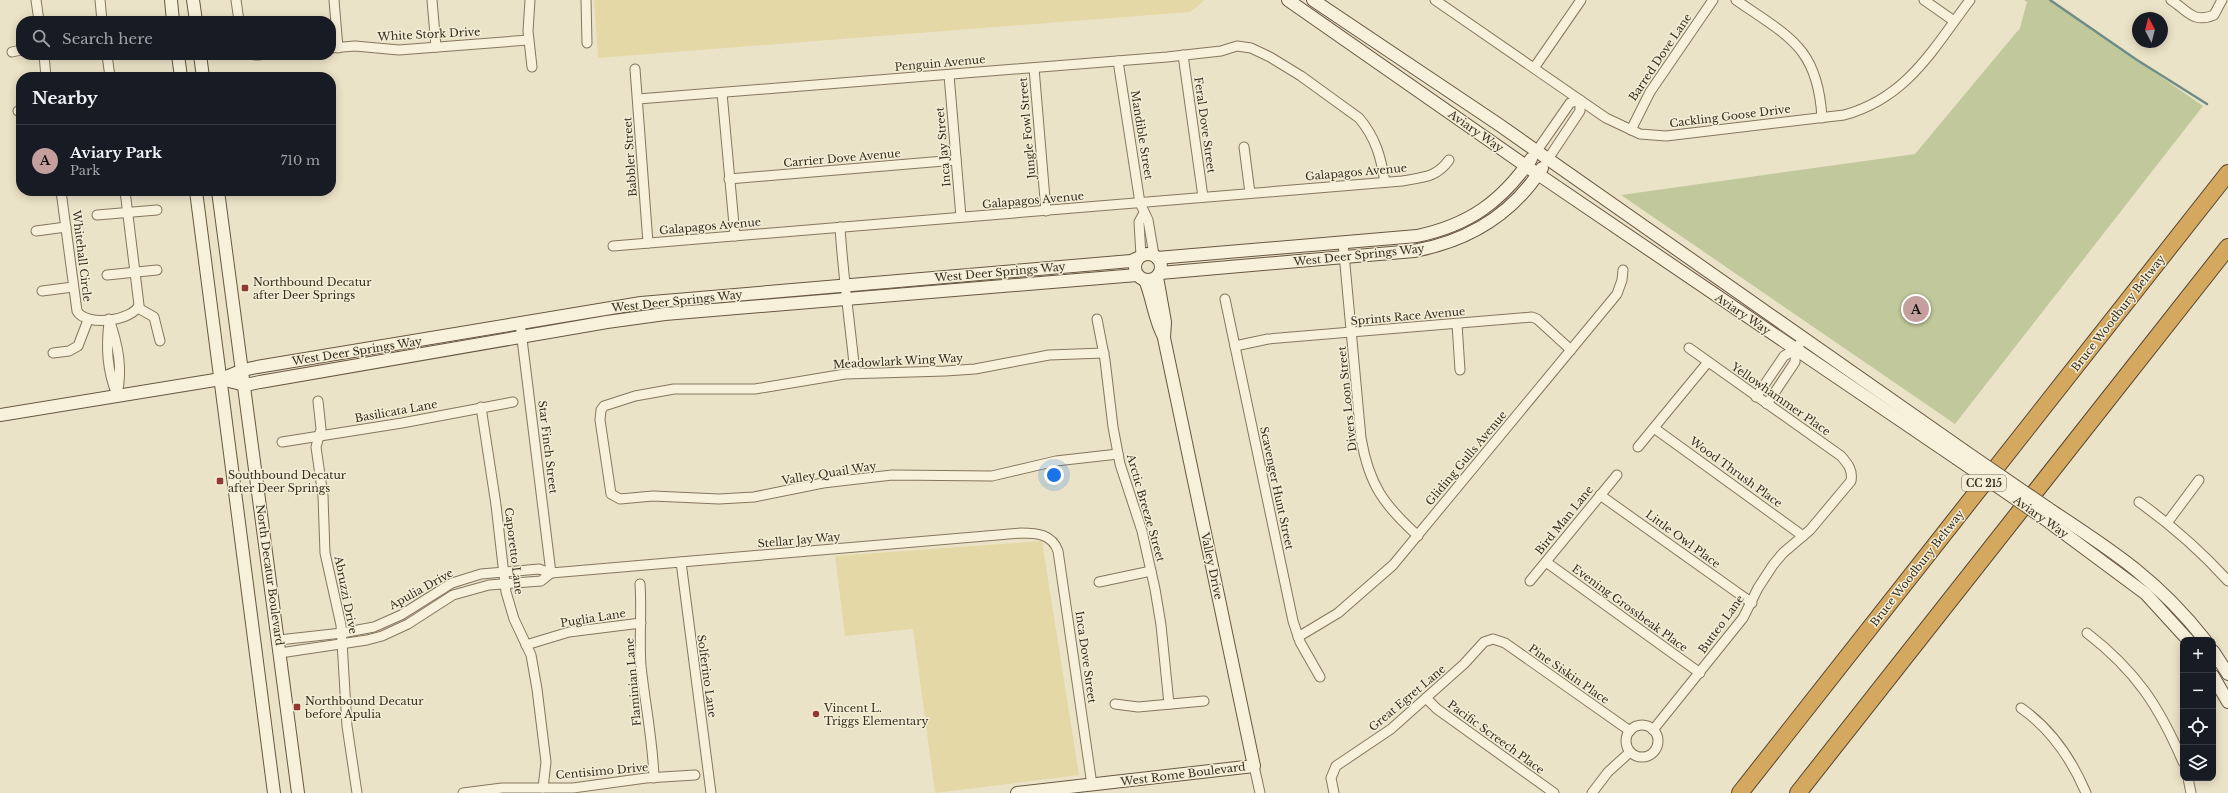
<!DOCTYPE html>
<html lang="en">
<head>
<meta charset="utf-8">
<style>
	body { margin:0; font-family:"Libre Baskerville",serif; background:#242831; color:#f1f3f6 }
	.controls { position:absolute; right:12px; bottom:12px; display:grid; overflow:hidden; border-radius:8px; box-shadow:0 2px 10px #0003 }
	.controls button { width:36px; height:36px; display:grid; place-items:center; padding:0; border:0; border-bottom:1px solid #363941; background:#171b24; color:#f1f3f6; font:20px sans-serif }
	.compass { position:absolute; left:2132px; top:12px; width:36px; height:36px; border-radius:50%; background:#171b24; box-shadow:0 2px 10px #0003; rotate:353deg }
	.you { position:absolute; left:1054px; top:475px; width:14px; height:14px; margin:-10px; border:3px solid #fff; border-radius:50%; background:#1a73e8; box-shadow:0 0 0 6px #1a73e833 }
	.badge { display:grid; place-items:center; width:26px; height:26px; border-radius:50%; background:#c59f9e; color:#111; font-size:13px; font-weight:700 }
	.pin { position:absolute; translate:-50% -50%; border:2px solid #fff; box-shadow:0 1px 4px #0006 }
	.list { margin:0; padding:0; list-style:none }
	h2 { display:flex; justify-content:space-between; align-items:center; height:52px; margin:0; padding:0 16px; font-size:17px }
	h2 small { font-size:13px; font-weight:400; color:#9ea1a6 }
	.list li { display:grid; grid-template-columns:26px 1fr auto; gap:12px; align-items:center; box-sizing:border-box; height:72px; padding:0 16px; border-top:1px solid #363941 }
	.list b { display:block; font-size:15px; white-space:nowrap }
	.list p { margin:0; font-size:13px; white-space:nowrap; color:#9ea1a6 }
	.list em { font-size:13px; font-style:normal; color:#9ea1a6 }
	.icon { flex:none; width:22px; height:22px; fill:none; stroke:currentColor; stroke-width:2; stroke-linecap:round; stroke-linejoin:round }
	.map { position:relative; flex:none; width:2228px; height:793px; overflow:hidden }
	.search { position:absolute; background:#171b24; box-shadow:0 2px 10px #0003; left:16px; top:16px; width:320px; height:44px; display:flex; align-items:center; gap:10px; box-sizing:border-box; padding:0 14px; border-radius:16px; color:#9ea1a6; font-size:15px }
	.panel { position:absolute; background:#171b24; box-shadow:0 2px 10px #0003; left:16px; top:72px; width:320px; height:124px; border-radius:16px }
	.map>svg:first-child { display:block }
	.green { fill:#c1c99c }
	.sand { fill:#e5d8a7 }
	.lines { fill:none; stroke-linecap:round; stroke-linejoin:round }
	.stream { stroke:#6f8d88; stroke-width:2.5 }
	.street-casing { stroke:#86765e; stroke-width:11 }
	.secondary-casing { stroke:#685741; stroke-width:14 }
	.highway-casing { stroke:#544432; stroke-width:18 }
	.street { stroke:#f7f0da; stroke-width:9 }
	.secondary { stroke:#f7f0da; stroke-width:12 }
	.highway { stroke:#d4a85f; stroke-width:16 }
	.secondary-bridge-casing { stroke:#685741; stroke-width:14; stroke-linecap:butt }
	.secondary-bridge { stroke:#f7f0da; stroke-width:12 }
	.poi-dot { fill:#903832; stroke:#f3edd6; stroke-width:1.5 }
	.labels { text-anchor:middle; stroke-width:3; stroke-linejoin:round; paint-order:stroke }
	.shield { fill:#f3edd6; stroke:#6f6757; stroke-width:1 }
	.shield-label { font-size:10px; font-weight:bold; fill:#372d20 }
	.street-label { font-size:11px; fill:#372d20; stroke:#f3edd6 }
	.poi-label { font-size:11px; fill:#372d20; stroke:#f3edd6; text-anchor:start }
</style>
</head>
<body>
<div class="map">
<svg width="2228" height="793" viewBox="0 0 2228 793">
	<rect width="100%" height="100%" fill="#ebe3c7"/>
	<polygon class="green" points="2024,0 2050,0 2203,106 1955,424 1621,195 1915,154 2020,28 2027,2"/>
	<g class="sand">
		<polygon points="594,0 1205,0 1190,12 598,58"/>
		<polygon points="1042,541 1079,775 935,793 913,629 845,636 835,556"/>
	</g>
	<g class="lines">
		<polyline class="stream" points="2050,0 2137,60 2207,104"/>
		<g class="street-casing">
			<g id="street">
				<polyline points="36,0 39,21"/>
				<polyline points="100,0 102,21"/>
				<polyline points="236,0 239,21"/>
				<polyline points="334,0 338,48"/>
				<polyline points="432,0 436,47"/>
				<polyline points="530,0 528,31 532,67"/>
				<polyline points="586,0 587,43"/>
				<path d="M1435,0L1606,118L1640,134L1666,136L1844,115C1907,98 1933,49 1970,0"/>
				<path d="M1736,0C1789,37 1818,47 1822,118"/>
				<polyline points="1924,0 1954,21"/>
				<path d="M2171,0C2187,10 2193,24 2214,15L2222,0"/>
				<polyline points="331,48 355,46 399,50 528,40"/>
				<polyline points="12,52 21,50"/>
				<polyline points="44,55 46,77"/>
				<polyline points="107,55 110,77"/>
				<polyline points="255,55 259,55"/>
				<polyline points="1183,55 1203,197"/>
				<polyline points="1118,61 1140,203 1148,220 1154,255"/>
				<polyline points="1034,68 1046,211"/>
				<polyline points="1534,68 1581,0"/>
				<polyline points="635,69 648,243"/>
				<polyline points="949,75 961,217"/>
				<polyline points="722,93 735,236"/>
				<path d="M638,99L1167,57L1221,51L1237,46L1251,48L1270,57L1301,76L1359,118C1376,138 1381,158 1385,182"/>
				<polyline points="18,111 21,110"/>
				<polyline points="1631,130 1650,92 1713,0"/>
				<polyline points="1244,147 1250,193"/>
				<polyline points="1536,152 1570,103 1580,100 1580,111 1548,159"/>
				<polyline points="729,179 956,160"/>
				<path d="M61,191L77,311C86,327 133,321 139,305L125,191"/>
				<polyline points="97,215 157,210"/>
				<path d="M840,227C843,276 850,324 855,373"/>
				<polyline points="36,231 66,227"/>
				<path d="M1343,243L1361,438C1369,485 1384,505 1418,536"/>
				<path d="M613,246L1402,181C1423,177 1436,178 1449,160"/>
				<polyline points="1141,256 1139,222 1144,213"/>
				<polyline points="107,275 157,270"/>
				<polyline points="42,291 73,287"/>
				<polyline points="1225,299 1293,621 1300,642 1320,677"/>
				<polyline points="138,308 154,317 160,341"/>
				<path d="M109,319C118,345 123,368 117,395"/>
				<polyline points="1097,319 1105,360 1113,427 1120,464 1142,531 1155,589 1161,625 1169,704"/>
				<path d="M109,322C106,348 107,370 117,395"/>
				<polyline points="520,323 551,573"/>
				<polyline points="1457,324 1460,370"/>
				<polyline points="1235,346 1268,339 1532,317 1537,319 1571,350"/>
				<polyline points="53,353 69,351 78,346 88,320"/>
				<polyline points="1104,353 1049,355 975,369 945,371 845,374 755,389 674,389 635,396 604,406 601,410 600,420 611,494 620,499 653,496 719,499 754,497 823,483 892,475 992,476 1056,461 1118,454"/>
				<polyline points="1756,397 1784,356 1796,349 1804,338"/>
				<polyline points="318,401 321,429 316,447 323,496 325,553 341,625 347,726 357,793"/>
				<polyline points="1767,404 1795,362 1796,349"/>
				<polyline points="481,407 496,505 506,592 514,619 531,655 537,689 546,762 543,788"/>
				<polyline points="1654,428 1803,536"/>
				<polyline points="282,442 402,423 513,402"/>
				<polyline points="1638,447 1708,362"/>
				<polyline points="1600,495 1752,603"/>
				<path d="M2139,502C2171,525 2201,551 2228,581"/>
				<polyline points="2167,523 2199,480"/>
				<polyline points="681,562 711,793"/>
				<polyline points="1546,562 1700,673"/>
				<polyline points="1530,581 1617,475"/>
				<polyline points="1099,582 1151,571"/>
				<path d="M640,584C642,611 639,638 641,666C645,704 653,741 654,778"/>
				<path d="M2087,633C2136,671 2159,706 2183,762"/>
				<polyline points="1298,637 1338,613 1393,565 1617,294 1622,280 1623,270"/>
				<path d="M279,640L342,633L374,627L401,615L452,583L481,574L539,569L551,573L1021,533C1037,533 1052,534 1058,551L1092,785"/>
				<polyline points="526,645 569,632 641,623"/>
				<polyline points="280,653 367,640 382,636 408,624 453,595 489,585 541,581 551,573"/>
				<polyline points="1426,698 1437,709 1554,793"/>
				<polyline points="1115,704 1138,707 1204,701"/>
				<path d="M2021,708C2051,729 2072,760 2086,793"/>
				<circle cx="1642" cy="741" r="16"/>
				<path d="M1653,730L1743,618L1758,588L1773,565L1783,553L1810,530L1851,481C1853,470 1848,464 1841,456L1689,348"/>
				<polyline points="1254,766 1260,793"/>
				<polyline points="2188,778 2191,793"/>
				<polyline points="463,793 502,788 573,788 646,778 695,775"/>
				<polyline points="1334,793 1331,778 1336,766 1391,729 1464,664 1484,642 1493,639 1505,643 1630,731"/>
				<polyline points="1592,793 1608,772 1630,752"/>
			</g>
		</g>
		<g class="secondary-casing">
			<g id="secondary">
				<polyline points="171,0 173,21"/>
				<polyline points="193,0 196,21"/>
				<polyline points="1288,0 1526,166 1956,458"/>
				<polyline points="1313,0 1498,124 1963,450"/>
				<polyline points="178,55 181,77"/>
				<polyline points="200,55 203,77"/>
				<polyline points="196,191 274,793"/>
				<polyline points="218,191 298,793"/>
				<circle cx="1148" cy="267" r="13"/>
				<path d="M1157,258L1417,236C1469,225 1501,202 1531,159"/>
				<path d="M1160,273L1414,251C1468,241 1512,215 1542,168"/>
				<path d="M1145,280C1153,299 1154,319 1164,337"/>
				<polyline points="221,379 245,385 260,382 607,322 665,314 1137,275"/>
				<polyline points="0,415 221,379 243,370 257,367 641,303 1131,261 1138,258"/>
				<path d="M2052,511C2113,551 2159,581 2205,640"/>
				<polyline points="2045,519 2146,594 2188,640"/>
				<polyline points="2213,651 2228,674"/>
				<polyline points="2213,676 2228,702"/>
				<polyline points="1017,793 1254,766 1164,338 1165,322 1157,277"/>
			</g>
		</g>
		<g class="highway-casing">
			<g id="highway">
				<polyline points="1740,793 2228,173"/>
				<polyline points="1798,793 2228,247"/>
			</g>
		</g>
		<use href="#street" class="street"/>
		<use href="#secondary" class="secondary"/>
		<use href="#highway" class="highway"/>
		<g class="secondary-bridge-casing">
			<g id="secondary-bridge">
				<polyline points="1963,450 2052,511"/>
				<polyline points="1956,458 2045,519"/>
			</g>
		</g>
		<use href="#secondary-bridge" class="secondary-bridge"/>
	</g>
	<g class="poi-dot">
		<rect x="241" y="284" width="8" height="8" rx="2"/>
		<rect x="216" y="477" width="8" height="8" rx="2"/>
		<rect x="293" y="703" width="8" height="8" rx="2"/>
		<circle cx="816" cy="714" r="4"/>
	</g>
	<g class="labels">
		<rect class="shield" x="1962" y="475" width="44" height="16" rx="3"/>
		<g class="shield-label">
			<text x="1984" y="487">CC 215</text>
		</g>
		<g class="street-label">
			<text transform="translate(429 34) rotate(-3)" y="4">White Stork Drive</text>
			<text transform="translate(1660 57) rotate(-56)" y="4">Barred Dove Lane</text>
			<text transform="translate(940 63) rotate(-5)" y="4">Penguin Avenue</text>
			<text transform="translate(1730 116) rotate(-7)" y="4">Cackling Goose Drive</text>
			<text transform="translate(1205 125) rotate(82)" y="4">Feral Dove Street</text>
			<text transform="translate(1027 128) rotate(-95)" y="4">Jungle Fowl Street</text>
			<text transform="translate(1476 131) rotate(35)" y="4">Aviary Way</text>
			<text transform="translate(1142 135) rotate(81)" y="4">Mandible Street</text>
			<text transform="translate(943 147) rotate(-95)" y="4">Inca Jay Street</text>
			<text transform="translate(630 157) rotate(-94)" y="4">Babbler Street</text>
			<text transform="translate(842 158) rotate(-5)" y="4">Carrier Dove Avenue</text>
			<text transform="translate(1356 172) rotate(-5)" y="4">Galapagos Avenue</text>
			<text transform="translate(1033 200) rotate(-5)" y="4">Galapagos Avenue</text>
			<text transform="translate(710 226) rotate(-5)" y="4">Galapagos Avenue</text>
			<text transform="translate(1359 255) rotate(-6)" y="4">West Deer Springs Way</text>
			<text transform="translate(82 256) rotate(83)" y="4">Whitehall Circle</text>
			<text transform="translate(1000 272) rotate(-5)" y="4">West Deer Springs Way</text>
			<text transform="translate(677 301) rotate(-6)" y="4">West Deer Springs Way</text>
			<text transform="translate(2118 313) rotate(-52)" y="4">Bruce Woodbury Beltway</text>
			<text transform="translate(1743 314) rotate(34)" y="4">Aviary Way</text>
			<text transform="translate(1408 316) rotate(-5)" y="4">Sprints Race Avenue</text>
			<text transform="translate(357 351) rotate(-9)" y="4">West Deer Springs Way</text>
			<text transform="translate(898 361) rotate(-3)" y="4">Meadowlark Wing Way</text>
			<text transform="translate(1347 399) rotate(-96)" y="4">Divers Loon Street</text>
			<text transform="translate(1781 399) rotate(35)" y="4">Yellowhammer Place</text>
			<text transform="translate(396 411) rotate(-10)" y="4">Basilicata Lane</text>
			<text transform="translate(548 447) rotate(83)" y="4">Star Finch Street</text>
			<text transform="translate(1466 458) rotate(-50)" y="4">Gliding Gulls Avenue</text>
			<text transform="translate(1736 472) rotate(36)" y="4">Wood Thrush Place</text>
			<text transform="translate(829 473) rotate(-9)" y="4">Valley Quail Way</text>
			<text transform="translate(1277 488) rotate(78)" y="4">Scavenger Hunt Street</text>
			<text transform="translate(1146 508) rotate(74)" y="4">Arctic Breeze Street</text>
			<text transform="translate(2041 517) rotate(35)" y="4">Aviary Way</text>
			<text transform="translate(1564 520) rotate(-51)" y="4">Bird Man Lane</text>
			<text transform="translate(1683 539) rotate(36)" y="4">Little Owl Place</text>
			<text transform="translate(799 540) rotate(-5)" y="4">Stellar Jay Way</text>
			<text transform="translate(514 551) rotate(83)" y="4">Caporetto Lane</text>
			<text transform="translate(1212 566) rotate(78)" y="4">Valley Drive</text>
			<text transform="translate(1917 568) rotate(-52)" y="4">Bruce Woodbury Beltway</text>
			<text transform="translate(270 575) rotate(82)" y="4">North Decatur Boulevard</text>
			<text transform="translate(421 589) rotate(-29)" y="4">Apulia Drive</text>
			<text transform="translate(346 595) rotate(79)" y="4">Abruzzi Drive</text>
			<text transform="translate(1630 608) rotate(36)" y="4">Evening Grossbeak Place</text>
			<text transform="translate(593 618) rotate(-9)" y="4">Puglia Lane</text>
			<text transform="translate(1721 624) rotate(-54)" y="4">Butteo Lane</text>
			<text transform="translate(1086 657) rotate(82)" y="4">Inca Dove Street</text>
			<text transform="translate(1569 674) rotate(35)" y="4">Pine Siskin Place</text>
			<text transform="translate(707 676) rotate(82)" y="4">Solferino Lane</text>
			<text transform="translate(633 682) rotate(-95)" y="4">Flaminian Lane</text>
			<text transform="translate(1407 698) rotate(-40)" y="4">Great Egret Lane</text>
			<text transform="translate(1496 737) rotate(36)" y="4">Pacific Screech Place</text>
			<text transform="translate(602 771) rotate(-5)" y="4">Centisimo Drive</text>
			<text transform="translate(1183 774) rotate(-7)" y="4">West Rome Boulevard</text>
		</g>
		<g class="poi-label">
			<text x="253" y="286">Northbound Decatur<tspan x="253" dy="13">after Deer Springs</tspan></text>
			<text x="228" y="479">Southbound Decatur<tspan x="228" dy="13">after Deer Springs</tspan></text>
			<text x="305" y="705">Northbound Decatur<tspan x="305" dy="13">before Apulia</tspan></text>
			<text x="824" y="712">Vincent L.<tspan x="824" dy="13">Triggs Elementary</tspan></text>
		</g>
	</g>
</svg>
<div class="controls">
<button>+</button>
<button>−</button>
<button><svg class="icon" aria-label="locate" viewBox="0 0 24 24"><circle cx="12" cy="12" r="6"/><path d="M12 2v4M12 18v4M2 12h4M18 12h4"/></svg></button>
<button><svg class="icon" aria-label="layers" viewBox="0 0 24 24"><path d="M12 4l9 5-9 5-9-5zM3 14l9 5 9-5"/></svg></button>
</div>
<svg class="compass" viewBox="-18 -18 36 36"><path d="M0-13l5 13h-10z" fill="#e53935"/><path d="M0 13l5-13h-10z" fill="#9ea1a6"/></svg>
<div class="you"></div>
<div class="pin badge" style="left:1916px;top:309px">A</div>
<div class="search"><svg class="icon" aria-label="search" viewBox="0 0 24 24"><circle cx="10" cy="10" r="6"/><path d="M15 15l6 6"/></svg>Search here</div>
<section class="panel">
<h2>Nearby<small></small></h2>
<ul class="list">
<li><span class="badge">A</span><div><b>Aviary Park</b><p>Park</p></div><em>710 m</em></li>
</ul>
</section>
</div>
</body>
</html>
